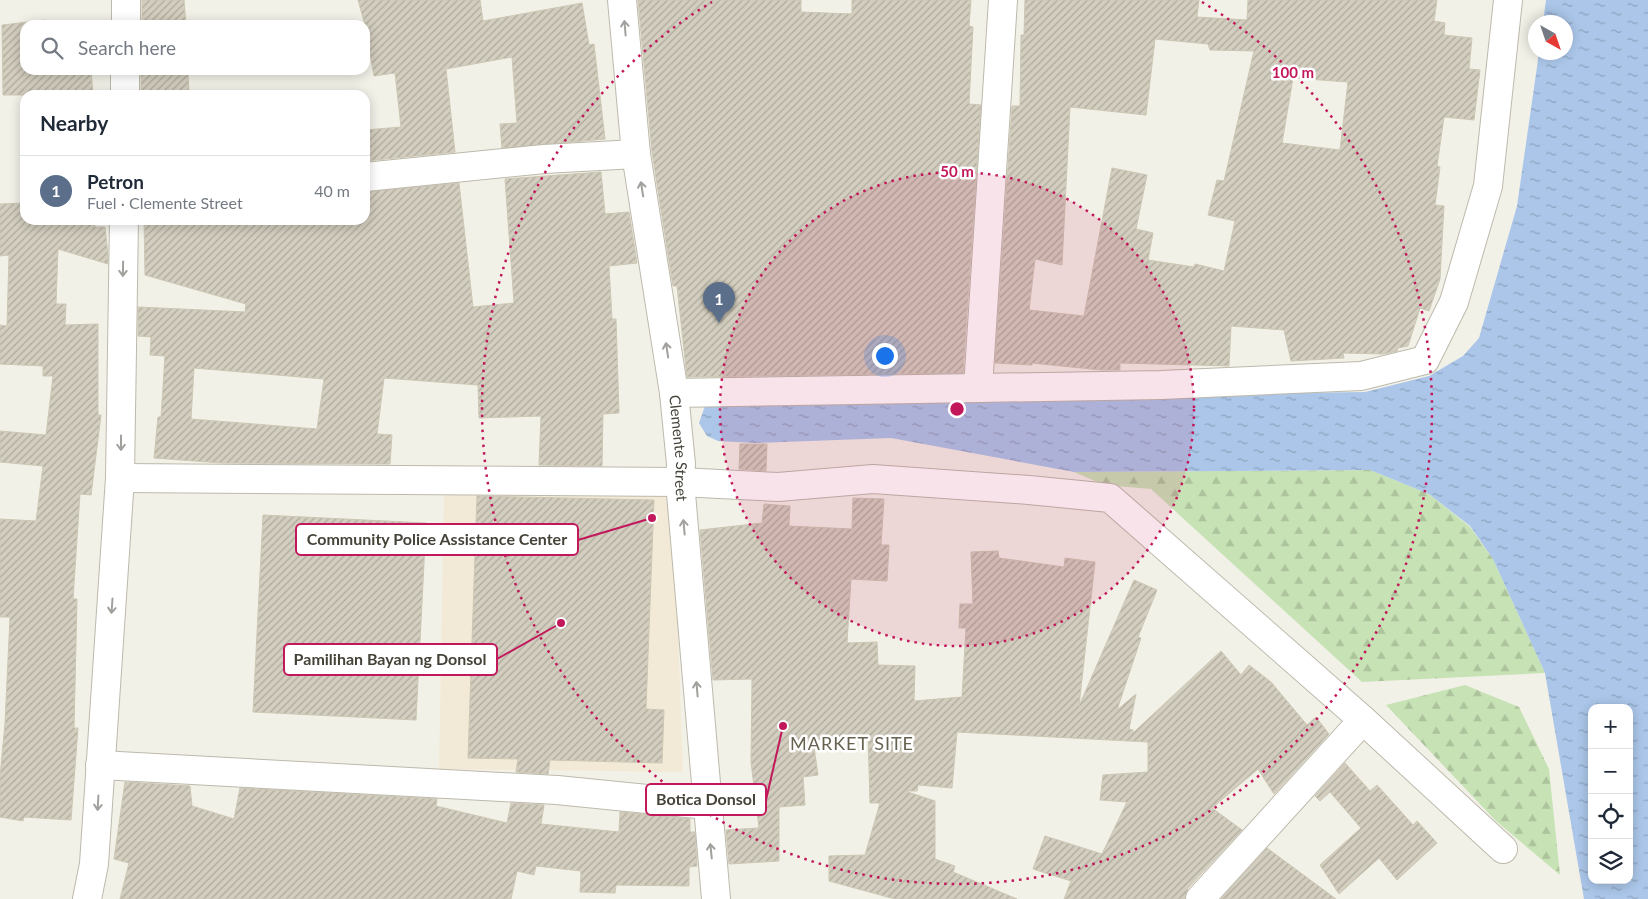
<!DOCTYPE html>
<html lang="en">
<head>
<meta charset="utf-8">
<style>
	body { margin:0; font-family:Lato,sans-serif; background:#f2f2f3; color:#1f2937 }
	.controls { position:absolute; right:15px; bottom:15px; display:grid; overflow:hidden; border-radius:10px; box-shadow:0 2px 12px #0003 }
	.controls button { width:45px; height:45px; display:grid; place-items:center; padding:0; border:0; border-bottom:1px solid #e0e1e3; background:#fff; color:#1f2937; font:25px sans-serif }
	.compass { position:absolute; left:1528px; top:15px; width:45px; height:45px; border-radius:50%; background:#fff; box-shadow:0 2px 12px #0003; rotate:140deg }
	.you { position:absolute; left:884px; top:355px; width:18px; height:18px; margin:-12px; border:4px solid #fff; border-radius:50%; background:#1a73e8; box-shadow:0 0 0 8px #1a73e833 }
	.badge { display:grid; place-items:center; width:32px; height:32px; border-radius:50%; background:#e4642e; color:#fff; font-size:16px; font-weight:700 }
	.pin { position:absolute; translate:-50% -41px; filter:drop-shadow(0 1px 2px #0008) }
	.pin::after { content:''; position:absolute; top:26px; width:18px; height:15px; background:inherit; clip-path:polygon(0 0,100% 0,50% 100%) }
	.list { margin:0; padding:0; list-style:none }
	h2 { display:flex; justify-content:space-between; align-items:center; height:65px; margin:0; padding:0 20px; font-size:21px }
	h2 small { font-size:16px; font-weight:400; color:#747a83 }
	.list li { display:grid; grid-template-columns:32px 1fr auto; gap:15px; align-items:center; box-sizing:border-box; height:70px; padding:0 20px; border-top:1px solid #e0e1e3 }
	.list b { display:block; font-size:19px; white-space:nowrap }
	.list p { margin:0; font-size:16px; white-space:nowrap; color:#747a83 }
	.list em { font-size:16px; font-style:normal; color:#747a83 }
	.icon { flex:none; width:28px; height:28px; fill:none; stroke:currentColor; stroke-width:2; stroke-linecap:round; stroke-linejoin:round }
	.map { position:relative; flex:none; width:1648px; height:899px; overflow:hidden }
	.search { position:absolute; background:#fff; box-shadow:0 2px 12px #0003; left:20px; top:20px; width:350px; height:55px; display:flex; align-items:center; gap:12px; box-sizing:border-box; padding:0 18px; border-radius:15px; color:#747a83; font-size:19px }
	.panel { position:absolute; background:#fff; box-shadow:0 2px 12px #0003; left:20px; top:90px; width:350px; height:135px; border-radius:15px }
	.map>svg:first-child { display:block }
	.commercial { fill:#f2ead6 }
	.forest { fill:url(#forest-firs) }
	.water { fill:url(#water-ripples); fill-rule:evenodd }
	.building { fill:url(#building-hatch); stroke:#cdc7b3; fill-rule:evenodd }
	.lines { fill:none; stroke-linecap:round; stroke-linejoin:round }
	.minor-casing { stroke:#bdb9ac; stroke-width:30 }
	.minor { stroke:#fff; stroke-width:28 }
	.oneway { stroke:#a2a09c }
	.ring { fill:none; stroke:#c2185b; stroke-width:2.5; stroke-dasharray:2.5 5 }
	.labels { text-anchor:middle; stroke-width:5; stroke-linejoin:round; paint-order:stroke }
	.street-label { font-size:15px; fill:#454238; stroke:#fff }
	.quarter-label { font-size:18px; letter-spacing:1px; fill:#676150; stroke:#fff }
	.centre { fill:#c2185b; stroke:#fff; stroke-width:2.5 }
	.ring-label { font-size:15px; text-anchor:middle; font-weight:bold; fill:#c2185b; stroke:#fff; stroke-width:5; stroke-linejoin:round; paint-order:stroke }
	.leader { fill:none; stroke:#c2185b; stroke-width:2 }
	.callout-dot { fill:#c2185b; stroke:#fff; stroke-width:2 }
	.callout { fill:#fff; stroke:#c2185b; stroke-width:2 }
	.callout-label { font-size:16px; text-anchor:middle; font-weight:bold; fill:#454238 }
</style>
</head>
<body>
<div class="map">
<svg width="1648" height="899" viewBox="0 0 1648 899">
	<defs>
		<pattern id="forest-firs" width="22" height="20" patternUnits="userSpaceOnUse" patternTransform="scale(1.25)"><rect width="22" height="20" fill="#c7e2b5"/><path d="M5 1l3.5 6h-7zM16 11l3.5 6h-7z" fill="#acc39c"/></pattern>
		<pattern id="water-ripples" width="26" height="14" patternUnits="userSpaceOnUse" patternTransform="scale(1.25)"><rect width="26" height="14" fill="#abc6e9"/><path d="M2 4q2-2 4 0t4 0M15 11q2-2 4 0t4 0" fill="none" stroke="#8da2be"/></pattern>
		<pattern id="building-hatch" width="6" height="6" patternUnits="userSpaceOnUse" patternTransform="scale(1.25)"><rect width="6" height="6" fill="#d3cebf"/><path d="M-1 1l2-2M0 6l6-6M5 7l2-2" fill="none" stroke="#ada99c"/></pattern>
	</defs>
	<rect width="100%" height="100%" fill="#f2f1e8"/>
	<polygon class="commercial" points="444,489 673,493 683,772 439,769"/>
	<g class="forest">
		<polygon points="1370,470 1429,494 1470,527 1493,559 1545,673 1362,682 1151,489 1104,485 1074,472"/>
		<polygon points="1465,685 1519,707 1549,769 1560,875 1496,821 1386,705"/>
	</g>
	<path class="water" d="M1546,0H1648V899H1584L1545,673L1493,559L1470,526L1429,494L1370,470L1074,472L891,438L755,443L718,441L707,436L699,423L705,406L722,400L1365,392L1429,376L1463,356L1479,338L1517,206L1539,53L1566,52V22H1543ZM1592,708H1629V880H1592Z"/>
	<g class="building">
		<polygon points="142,0 184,0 186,25 142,25"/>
		<polygon points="358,0 480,0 483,21 582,3 589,45 594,44 605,139 502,148 500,124 517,123 512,57 446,69 455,152 365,161 365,130 401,127 395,73 374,76 365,25"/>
		<polygon points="638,0 801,0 801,12 852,14 852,0 971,0 969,26 973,27 969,104 981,105 963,373 687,377 677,286 673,286 652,152"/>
		<path d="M1025,0H1199L1197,17L1247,20L1248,0H1437L1434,21L1445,23L1444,35L1472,38L1469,69L1480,70L1474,120L1444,117L1437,166L1440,167L1435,205L1444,206L1440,279L1429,311L1420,308L1408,346L1398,348L1397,351L1383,354L1343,353L1344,358L1291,361L1284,330L1231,326L1229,366L1120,363V370H1101L1032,363V365L995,363L1012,106H1020L1021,35H1024ZM1155,39L1208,44L1210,50L1254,51L1224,181L1217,180L1208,215L1235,221L1224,271L1195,264L1194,267L1148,260L1153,233L1136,229L1147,175L1112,168L1084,316L1029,310L1035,259L1062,265L1070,107L1146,115ZM1293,78L1348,82L1340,150L1282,143Z"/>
		<polygon points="46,20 46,25 25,25 25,70 91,70 93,95 3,95 2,25"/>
		<polygon points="141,70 188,70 189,95 141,95"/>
		<path d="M601,172L605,214L629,212L637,263L609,266L612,319H616L619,413L603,414L602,466L539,465L541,416L479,418L478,385L384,378L377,434L392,435L390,464L222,463L154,458L158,417H161L165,356L150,355L151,337L138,336V307L245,312L246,304L145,275L144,220H365V192L459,183L473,307L514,303L505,179ZM194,368L324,379L317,429L191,419Z"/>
		<polygon points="25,203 25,220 95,220 95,227 105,227 108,255 108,264 58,249 56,304 66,304 65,325 98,324 98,415 101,415 91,495 80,494 73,599 77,599 74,728 78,728 71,820 24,817 23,821 0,817 0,777 5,723 10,617 0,617 0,519 36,521 43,466 0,462 0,431 46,435 53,376 43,376 43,366 0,364 0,325 7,326 9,255 0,256 0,204"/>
		<polygon points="740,444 767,444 766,471 739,469"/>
		<polygon points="477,496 654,500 646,709 664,710 662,763 550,760 548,774 516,772 518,759 468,758"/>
		<polygon points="853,498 884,499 881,545 889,545 887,581 851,579 847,643 877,642 878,665 915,666 914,701 962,697 966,628 959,628 960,604 973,604 971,552 998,551 999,558 1064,567 1065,558 1095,562 1079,706 1134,580 1157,590 1138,637 1141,638 1117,710 1136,694 1129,729 1133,730 1133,733 1221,651 1241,675 1249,665 1271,682 1307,725 1316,717 1329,734 1274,794 1258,769 1212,808 1242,830 1188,888 1185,899 1064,899 1071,881 1033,869 1045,836 1102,854 1127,802 1100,800 1103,775 1148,772 1148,742 957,732 952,788 918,785 917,791 905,791 935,801 935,859 955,866 953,872 1017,899 895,899 829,881 829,856 865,855 880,803 870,803 868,734 813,740 818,775 803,777 805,805 779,807 779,861 729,864 726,830 759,828 751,762 752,679 713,680 700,530 762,523 764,504 790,506 789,526 852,529"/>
		<polygon points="263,515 426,523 416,720 253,712"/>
		<polygon points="1345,763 1370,791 1377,785 1413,825 1417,821 1437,843 1397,880 1379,858 1339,894 1320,865 1361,828 1330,792 1320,801 1315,796"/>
		<polygon points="125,782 190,786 192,806 234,819 240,788 437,799 436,806 507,823 511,803 544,805 541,824 619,832 620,812 690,819 690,832 695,832 697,866 689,867 689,886 616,885 615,893 580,892 581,871 536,866 534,875 517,871 511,899 120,899 129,863 114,859"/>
		<polygon points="1267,848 1336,899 1221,899"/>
	</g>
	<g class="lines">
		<g class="minor-casing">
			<g id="minor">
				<path id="s1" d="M622,0L636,154L674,393L681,464L680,482L716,899"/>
				<polyline points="126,25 126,0"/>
				<polyline points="125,95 125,70"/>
				<polyline points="365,177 544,159 636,154"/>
				<polyline points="978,388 1161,385 1361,376 1425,360 1454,302 1488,186 1508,0"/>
				<polyline points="674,393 978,388 1003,0"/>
				<polyline points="120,478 680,482 778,487 873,479 1029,490 1110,498 1363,720 1503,849"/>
				<polyline points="100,765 557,790 707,805"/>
				<polyline points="87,899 94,864 120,478 124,220"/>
				<polyline points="1200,899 1363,720"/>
			</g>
		</g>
		<use href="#minor" class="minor"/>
	</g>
	<defs><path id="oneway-shaft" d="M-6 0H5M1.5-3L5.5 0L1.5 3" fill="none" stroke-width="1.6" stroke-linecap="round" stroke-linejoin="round" transform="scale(1.25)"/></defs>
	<g class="oneway">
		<use href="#oneway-shaft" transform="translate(625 28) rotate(-95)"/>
		<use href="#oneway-shaft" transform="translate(642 189) rotate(-99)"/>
		<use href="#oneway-shaft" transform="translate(123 269) rotate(91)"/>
		<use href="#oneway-shaft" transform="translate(667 350) rotate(-99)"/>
		<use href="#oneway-shaft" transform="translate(121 443) rotate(90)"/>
		<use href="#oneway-shaft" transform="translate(684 527) rotate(-95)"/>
		<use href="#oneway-shaft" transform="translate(112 606) rotate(94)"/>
		<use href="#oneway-shaft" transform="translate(697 689) rotate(-95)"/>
		<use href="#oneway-shaft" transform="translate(98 803) rotate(93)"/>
		<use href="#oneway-shaft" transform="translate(711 851) rotate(-96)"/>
	</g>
	<circle cx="957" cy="409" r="237" fill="#c2185b" fill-opacity=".12"/>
	<g class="ring">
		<circle cx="957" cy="409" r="237"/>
		<path d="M1202 2A475 475 0 1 1 712 2"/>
	</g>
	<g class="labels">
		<g class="street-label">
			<text dy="5" stroke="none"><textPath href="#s1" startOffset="452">Clemente Street</textPath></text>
		</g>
		<g class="quarter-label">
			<text x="852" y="750">MARKET SITE</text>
		</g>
	</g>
	<circle cx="957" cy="409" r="8" class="centre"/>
	<g class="ring-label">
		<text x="1293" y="78">100 m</text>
		<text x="957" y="177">50 m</text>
	</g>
	<path class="leader" d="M652 518L578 540M561 623L497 659M783 726L766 800"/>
	<g class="callout-dot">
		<circle cx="652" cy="518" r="5"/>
		<circle cx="561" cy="623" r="5"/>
		<circle cx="783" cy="726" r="5"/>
	</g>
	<g class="callout">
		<rect x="296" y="524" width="282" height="31" rx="5"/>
		<rect x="284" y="644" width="213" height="31" rx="5"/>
		<rect x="646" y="784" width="120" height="31" rx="5"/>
	</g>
	<g class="callout-label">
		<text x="437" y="545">Community Police Assistance Center</text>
		<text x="390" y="665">Pamilihan Bayan ng Donsol</text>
		<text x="706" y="805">Botica Donsol</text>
	</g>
</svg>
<div class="controls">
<button>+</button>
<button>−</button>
<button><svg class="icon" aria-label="locate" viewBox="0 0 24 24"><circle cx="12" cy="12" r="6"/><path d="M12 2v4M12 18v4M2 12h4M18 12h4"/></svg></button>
<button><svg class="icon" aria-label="layers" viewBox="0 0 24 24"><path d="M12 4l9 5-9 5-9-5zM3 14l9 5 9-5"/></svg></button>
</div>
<svg class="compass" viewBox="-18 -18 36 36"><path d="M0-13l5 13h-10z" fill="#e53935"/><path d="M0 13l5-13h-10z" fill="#747a83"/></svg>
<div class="you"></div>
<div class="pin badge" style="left:719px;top:323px;background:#5c6f8a">1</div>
<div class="search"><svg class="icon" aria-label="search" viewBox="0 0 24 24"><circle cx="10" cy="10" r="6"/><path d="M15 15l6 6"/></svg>Search here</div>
<section class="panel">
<h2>Nearby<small></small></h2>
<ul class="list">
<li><span class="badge" style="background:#5c6f8a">1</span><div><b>Petron</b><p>Fuel · Clemente Street</p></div><em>40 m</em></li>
</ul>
</section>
</div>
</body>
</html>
